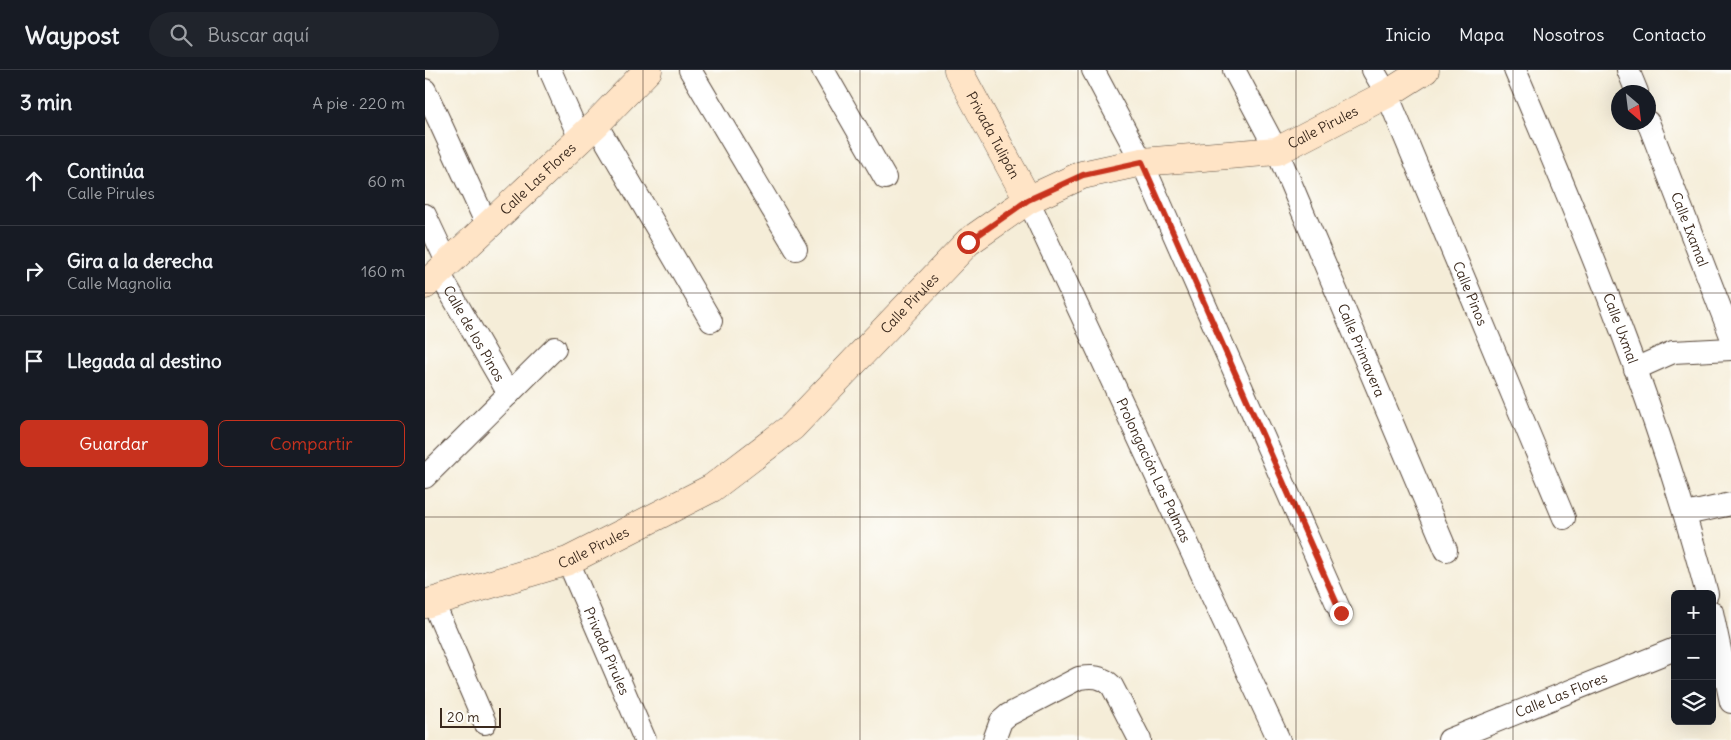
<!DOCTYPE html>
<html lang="es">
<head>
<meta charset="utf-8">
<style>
	body { margin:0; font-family:Delius,sans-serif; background:#20242c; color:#f1f3f6 }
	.controls { position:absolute; right:15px; bottom:15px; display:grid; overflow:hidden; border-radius:8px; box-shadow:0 5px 20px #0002 }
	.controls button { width:45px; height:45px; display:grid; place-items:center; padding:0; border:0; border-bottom:1px solid #363941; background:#171b24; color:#f1f3f6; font:25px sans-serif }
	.compass { position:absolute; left:1186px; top:15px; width:45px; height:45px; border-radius:50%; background:#171b24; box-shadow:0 5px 20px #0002; rotate:152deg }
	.scale { position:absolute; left:15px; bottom:12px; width:61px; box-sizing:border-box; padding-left:5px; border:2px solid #3b2a1e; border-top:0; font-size:14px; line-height:18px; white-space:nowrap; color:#3b2a1e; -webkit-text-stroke:4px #fdfcf7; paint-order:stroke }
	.stop { position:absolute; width:15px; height:15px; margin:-11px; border:4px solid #c8321e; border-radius:50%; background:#fff }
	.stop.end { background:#c8321e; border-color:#fff; box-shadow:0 1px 5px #0008 }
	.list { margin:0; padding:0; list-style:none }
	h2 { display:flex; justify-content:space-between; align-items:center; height:65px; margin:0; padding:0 20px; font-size:21px }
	h2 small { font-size:16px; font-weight:400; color:#9ea1a6 }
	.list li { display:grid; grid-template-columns:32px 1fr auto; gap:15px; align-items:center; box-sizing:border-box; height:90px; padding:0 20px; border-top:1px solid #363941 }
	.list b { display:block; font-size:19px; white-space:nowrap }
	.list p { margin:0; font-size:16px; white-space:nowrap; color:#9ea1a6 }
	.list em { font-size:16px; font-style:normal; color:#9ea1a6 }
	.actions { display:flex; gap:10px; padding:15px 20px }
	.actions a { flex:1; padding:11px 0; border:1px solid #c8321e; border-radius:8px; text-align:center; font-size:18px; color:#c8321e }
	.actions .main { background:#c8321e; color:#fff }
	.icon { flex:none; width:28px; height:28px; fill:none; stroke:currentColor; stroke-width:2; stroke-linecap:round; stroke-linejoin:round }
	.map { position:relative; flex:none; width:1306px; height:670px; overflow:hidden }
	header { display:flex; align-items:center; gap:30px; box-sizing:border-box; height:70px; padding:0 25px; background:#171b24; border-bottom:1px solid #363941 }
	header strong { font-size:24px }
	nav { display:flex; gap:28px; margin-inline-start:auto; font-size:18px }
	.search { width:350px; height:45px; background:#20242c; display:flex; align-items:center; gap:12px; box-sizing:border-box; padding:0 18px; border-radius:28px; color:#9ea1a6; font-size:19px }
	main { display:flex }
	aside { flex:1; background:#171b24 }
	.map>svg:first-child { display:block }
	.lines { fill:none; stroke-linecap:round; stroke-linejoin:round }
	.street-casing { stroke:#57473a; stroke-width:24 }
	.secondary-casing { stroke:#57473a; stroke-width:29 }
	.street { stroke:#fff; stroke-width:22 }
	.secondary { stroke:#ffe4c6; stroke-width:28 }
	.route { stroke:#c8321e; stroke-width:6 }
	.grid { fill:none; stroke:#3b2a1e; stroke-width:1; stroke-opacity:0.55 }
	.labels { text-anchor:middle; stroke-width:4; stroke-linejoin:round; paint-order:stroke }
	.street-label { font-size:14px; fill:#3b2a1e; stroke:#fdfcf7 }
</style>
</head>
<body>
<header>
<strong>Waypost</strong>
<div class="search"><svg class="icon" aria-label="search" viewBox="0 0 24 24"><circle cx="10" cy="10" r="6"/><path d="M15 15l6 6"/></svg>Buscar aquí</div>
<nav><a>Inicio</a><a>Mapa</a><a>Nosotros</a><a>Contacto</a></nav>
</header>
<main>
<aside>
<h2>3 min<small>A pie · 220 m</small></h2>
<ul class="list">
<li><svg class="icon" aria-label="ahead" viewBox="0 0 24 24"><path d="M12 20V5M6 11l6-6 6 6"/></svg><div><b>Continúa</b><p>Calle Pirules</p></div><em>60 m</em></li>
<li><svg class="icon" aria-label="right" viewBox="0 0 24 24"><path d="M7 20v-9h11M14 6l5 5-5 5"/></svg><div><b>Gira a la derecha</b><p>Calle Magnolia</p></div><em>160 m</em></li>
<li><svg class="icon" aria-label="arrive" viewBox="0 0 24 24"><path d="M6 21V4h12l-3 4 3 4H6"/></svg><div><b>Llegada al destino</b></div></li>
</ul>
<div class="actions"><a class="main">Guardar</a><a>Compartir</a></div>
</aside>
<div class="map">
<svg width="1306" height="670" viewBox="0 0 1306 670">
	<rect width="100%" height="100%" fill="#fdfcf7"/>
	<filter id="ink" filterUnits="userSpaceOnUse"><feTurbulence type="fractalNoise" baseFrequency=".02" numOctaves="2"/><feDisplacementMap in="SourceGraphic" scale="10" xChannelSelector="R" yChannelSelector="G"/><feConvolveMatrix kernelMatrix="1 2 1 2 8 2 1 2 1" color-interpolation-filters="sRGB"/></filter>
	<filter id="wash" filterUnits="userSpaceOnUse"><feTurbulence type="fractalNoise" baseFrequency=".0096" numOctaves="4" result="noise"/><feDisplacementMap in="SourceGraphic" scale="20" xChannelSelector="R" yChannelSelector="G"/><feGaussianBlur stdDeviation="1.12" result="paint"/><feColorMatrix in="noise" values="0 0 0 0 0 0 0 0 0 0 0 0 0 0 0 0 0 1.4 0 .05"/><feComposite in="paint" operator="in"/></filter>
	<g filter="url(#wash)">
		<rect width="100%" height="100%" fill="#f5edd8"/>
	</g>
	<g filter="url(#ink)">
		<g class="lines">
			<g class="street-casing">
				<g id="street">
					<polyline points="125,0 155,69"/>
					<polyline points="265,0 371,179"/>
					<polyline points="398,0 460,108"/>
					<polyline points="668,0 717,92 916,543"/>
					<path id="s1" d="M809,0L852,81L1021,480"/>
					<path id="s2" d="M948,0L962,24L1139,448"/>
					<path id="s3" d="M1090,0C1163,171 1235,344 1282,524"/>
					<polyline points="1203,0 1212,22"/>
					<polyline points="0,20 63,157"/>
					<path id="s4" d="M1223,52L1306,266"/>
					<polyline points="171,54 286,251"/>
					<path id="s5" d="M603,130L854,670"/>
					<polyline points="0,145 23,194"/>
					<path id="s6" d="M14,203L84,324"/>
					<polyline points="1210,299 1248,282 1306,279"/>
					<polyline points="0,407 130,278"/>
					<polyline points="1261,444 1306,434"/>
					<path id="s7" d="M143,491L220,670"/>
					<polyline points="8,532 60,653"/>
					<polyline points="1287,542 1306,632"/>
					<path d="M569,670L576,651L583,645L654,608C668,606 677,606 687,616L715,670"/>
					<path id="s8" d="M1024,670L1250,579"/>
				</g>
			</g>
			<g class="secondary-casing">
				<g id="secondary">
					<path id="s9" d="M533,0L603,130"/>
					<path id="s10" d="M0,215L171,54L223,0"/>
					<path id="s11" d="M0,534L143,491L287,418L367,357L543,172L603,130L657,105L717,92L852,81L962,24L1000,0"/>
				</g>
			</g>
			<use href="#street" class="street"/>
			<use href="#secondary" class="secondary"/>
		</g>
	</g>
	<g class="lines" filter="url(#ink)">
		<polyline class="route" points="543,172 603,130 658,105 717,92 916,543"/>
	</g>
	<path class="grid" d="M218,0V670M435,0V670M653,0V670M871,0V670M1088,0V670M0,223H1306M0,447H1306"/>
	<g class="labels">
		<g class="street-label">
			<text dy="5" stroke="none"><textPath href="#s11" startOffset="1048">Calle Pirules</textPath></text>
			<text dy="5" stroke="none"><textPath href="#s9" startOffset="74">Privada Tulipán</textPath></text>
			<text dy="5" stroke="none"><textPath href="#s10" startOffset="155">Calle Las Flores</textPath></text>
			<text dy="5" stroke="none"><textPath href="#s4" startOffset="115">Calle Ixamal</textPath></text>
			<text dy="5" stroke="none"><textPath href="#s2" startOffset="244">Calle Pinos</textPath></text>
			<text dy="5" stroke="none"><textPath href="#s11" startOffset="582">Calle Pirules</textPath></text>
			<text dy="5" stroke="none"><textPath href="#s3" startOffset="279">Calle Uxmal</textPath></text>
			<text dy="5" stroke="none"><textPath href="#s6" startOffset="70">Calle de los Pinos</textPath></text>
			<text dy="5" stroke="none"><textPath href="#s1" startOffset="308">Calle Primavera</textPath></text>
			<text dy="5" stroke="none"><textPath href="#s5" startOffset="298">Prolongación Las Palmas</textPath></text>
			<text dy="5" stroke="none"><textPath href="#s11" startOffset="178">Calle Pirules</textPath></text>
			<text dy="5" stroke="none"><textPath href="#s7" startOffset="98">Privada Pirules</textPath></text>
			<text dy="5" stroke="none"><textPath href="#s8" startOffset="121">Calle Las Flores</textPath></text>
		</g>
	</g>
</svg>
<div class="controls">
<button>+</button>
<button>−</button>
<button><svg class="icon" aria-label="layers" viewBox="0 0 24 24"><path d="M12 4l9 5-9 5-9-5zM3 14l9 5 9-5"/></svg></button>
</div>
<svg class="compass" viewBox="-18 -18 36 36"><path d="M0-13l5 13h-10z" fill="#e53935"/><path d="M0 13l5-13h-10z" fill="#9ea1a6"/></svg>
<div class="scale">20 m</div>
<div class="stop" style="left:543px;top:172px"></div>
<div class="stop end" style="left:916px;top:543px"></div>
</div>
</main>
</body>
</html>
